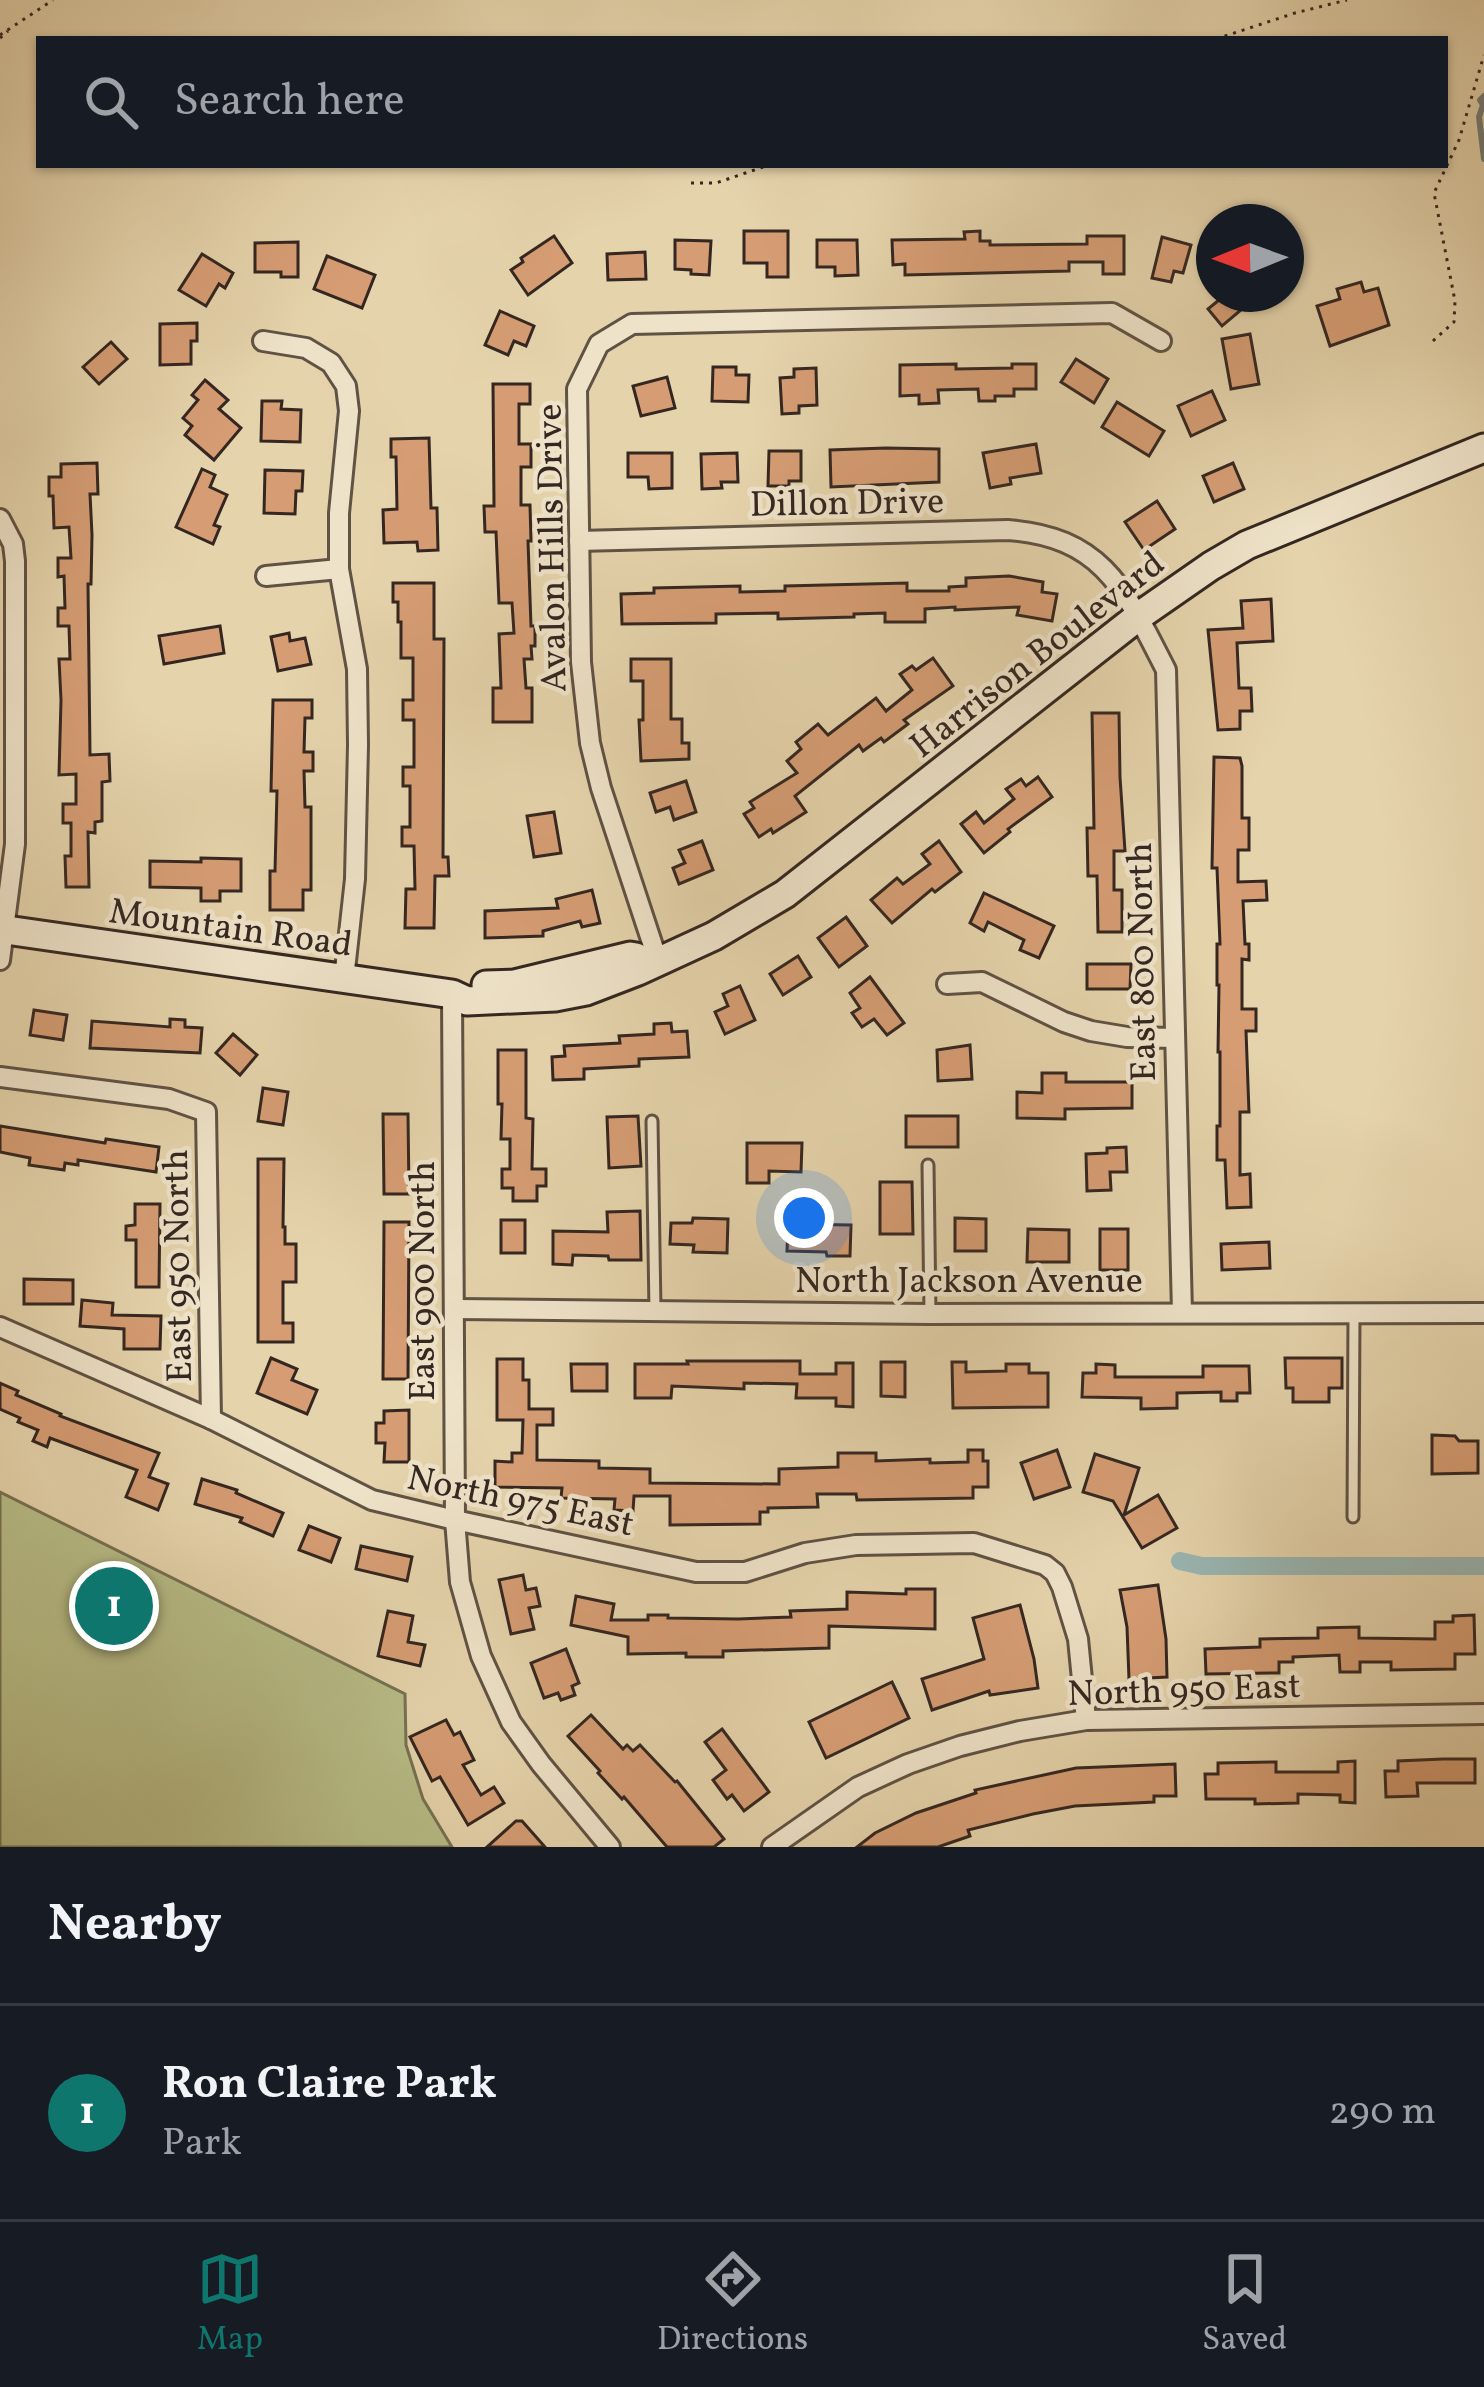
<!DOCTYPE html>
<html lang="en">
<head>
<meta charset="utf-8">
<style>
	body { margin:0; font-family:Vollkorn,serif; background:#242831; color:#f1f3f6 }
	.compass { position:absolute; left:1196px; top:204px; width:108px; height:108px; border-radius:50%; background:#171b24; box-shadow:0 3px 9px #0004; rotate:269deg }
	.you { position:absolute; left:804px; top:1218px; width:42px; height:42px; margin:-30px; border:9px solid #fff; border-radius:50%; background:#1a73e8; box-shadow:0 0 0 18px #1a73e833 }
	.badge { display:grid; place-items:center; width:78px; height:78px; border-radius:50%; background:#0f766e; color:#fff; font-size:39px; font-weight:700 }
	.pin { position:absolute; translate:-50% -50%; border:6px solid #fff; box-shadow:0 3px 12px #0006 }
	.list { margin:0; padding:0; list-style:none }
	h2 { display:flex; justify-content:space-between; align-items:center; height:156px; margin:0; padding:0 48px; font-size:51px }
	h2 small { font-size:39px; font-weight:400; color:#9ea1a6 }
	.list li { display:grid; grid-template-columns:78px 1fr auto; gap:36px; align-items:center; box-sizing:border-box; height:216px; padding:0 48px; border-top:3px solid #363941 }
	.list b { display:block; font-size:45px; white-space:nowrap }
	.list p { margin:0; font-size:39px; white-space:nowrap; color:#9ea1a6 }
	.list em { font-size:39px; font-style:normal; color:#9ea1a6 }
	.icon { flex:none; width:66px; height:66px; fill:none; stroke:currentColor; stroke-width:2; stroke-linecap:round; stroke-linejoin:round }
	.map { position:relative; flex:none; width:1484px; height:1847px; overflow:hidden }
	.search { position:absolute; background:#171b24; box-shadow:0 3px 9px #0004; left:36px; right:36px; top:36px; height:132px; display:flex; align-items:center; gap:30px; box-sizing:border-box; padding:0 42px; border-radius:0px; color:#9ea1a6; font-size:45px }
	.sheet { height:372px; background:#171b24 }
	nav { display:flex; justify-content:space-around; align-items:center; box-sizing:border-box; height:168px; border-top:3px solid #363941; background:#171b24; font-size:33px; color:#9ea1a6 }
	nav a { display:grid; justify-items:center; gap:6px }
	nav .on { color:#0f766e }
	.map>svg:first-child { display:block }
	.green { fill:#b7bc87; stroke:#767254; stroke-width:3 }
	.lines { fill:none; stroke-linecap:round; stroke-linejoin:round }
	.stream { stroke:#717d78; stroke-width:6 }
	.canal { stroke:#99b6b2; stroke-width:18 }
	.building { fill:#d69d74; stroke:#342721; stroke-width:3 }
	.lane-casing { stroke:#605244; stroke-width:15 }
	.street-casing { stroke:#605244; stroke-width:24 }
	.secondary-casing { stroke:#342721; stroke-width:33 }
	.path { stroke:#342721; stroke-width:3; stroke-dasharray:3 6; stroke-linecap:butt }
	.lane { stroke:#eee2c8; stroke-width:9 }
	.street { stroke:#eee2c8; stroke-width:18 }
	.secondary { stroke:#eee2c8; stroke-width:27 }
	.labels { text-anchor:middle; stroke-width:9; stroke-linejoin:round; paint-order:stroke }
	.street-label { font-size:36px; fill:#342721; stroke:#eee2c8 }
</style>
</head>
<body>
<div class="map">
<svg width="1484" height="1847" viewBox="0 0 1484 1847">
	<rect width="100%" height="100%" fill="#e5d3ab"/>
	<filter id="stains"><feTurbulence type="fractalNoise" baseFrequency=".00167" numOctaves="4"/><feColorMatrix values="0 0 0 0 .2 0 0 0 0 .09 0 0 0 0 .02 0 0 0 .5 -.17"/></filter>
	<radialGradient id="worn" r=".72"><stop offset=".6" stop-color="#630" stop-opacity="0"/><stop offset="1" stop-color="#630" stop-opacity=".3"/></radialGradient>
	<polygon class="green" points="0,1492 405,1694 406,1745 423,1799 452,1847 0,1847"/>
	<g class="lines">
		<polyline class="stream" points="1484,96 1480,100 1483,105 1479,117 1484,159"/>
		<polyline class="canal" points="1180,1561 1202,1566 1484,1566"/>
	</g>
	<g class="building">
		<polygon points="744,231 788,231 788,277 767,277 767,263 744,263"/>
		<polygon points="980,231 980,241 990,241 990,245 1087,244 1087,236 1124,236 1124,274 1103,274 1103,262 1069,262 1069,271 905,275 905,264 893,265 892,240 965,239 964,232"/>
		<polygon points="554,236 572,263 528,295 511,270 523,262 521,258"/>
		<polygon points="1162,237 1191,245 1183,273 1174,271 1171,282 1152,278"/>
		<polygon points="675,240 711,241 709,275 691,274 691,270 675,269"/>
		<polygon points="817,240 857,240 858,275 835,276 835,267 817,267"/>
		<polygon points="298,242 298,277 281,277 281,272 255,272 255,243"/>
		<polygon points="645,252 646,279 608,280 607,254"/>
		<polygon points="202,254 233,273 225,288 219,284 206,306 179,290"/>
		<polygon points="327,256 375,275 362,308 314,289"/>
		<polygon points="1361,282 1364,292 1378,288 1389,325 1330,346 1317,306 1340,299 1337,289"/>
		<polygon points="1214,294 1260,294 1222,326 1208,309 1219,300"/>
		<polygon points="500,311 534,326 526,346 514,341 508,355 485,345"/>
		<polygon points="197,323 197,341 191,341 191,364 160,365 160,324"/>
		<polygon points="1250,334 1259,384 1231,389 1222,339"/>
		<polygon points="111,342 127,359 99,384 83,367"/>
		<polygon points="1076,359 1108,379 1094,403 1061,382"/>
		<polygon points="956,364 956,369 1012,368 1012,364 1036,364 1036,389 1014,389 1014,396 995,396 995,401 979,401 978,389 938,390 939,403 919,404 919,395 900,396 900,365"/>
		<polygon points="713,367 736,367 736,375 749,375 748,402 712,401"/>
		<polygon points="816,368 817,405 799,406 799,413 782,414 780,378 794,377 794,369"/>
		<polygon points="667,377 675,408 641,416 633,386"/>
		<polygon points="205,380 228,400 219,409 241,428 214,460 185,435 192,426 183,418 198,400 192,395"/>
		<polygon points="493,384 530,384 530,404 519,404 519,444 531,444 531,467 521,467 521,505 530,505 531,541 528,541 531,626 535,626 535,646 531,646 532,659 524,659 526,688 532,688 532,722 493,722 493,688 501,688 499,634 514,633 512,603 499,603 496,532 485,532 484,506 494,506"/>
		<polygon points="1212,391 1225,420 1191,436 1178,406"/>
		<polygon points="262,401 282,401 281,409 301,410 300,442 261,441"/>
		<polygon points="1117,402 1164,431 1149,456 1102,427"/>
		<polygon points="429,438 431,508 437,508 438,550 418,551 417,542 384,543 383,510 397,509 396,457 391,457 391,439"/>
		<polygon points="1036,444 1041,473 1010,478 1011,484 990,488 983,453"/>
		<polygon points="886,448 939,449 939,482 831,487 830,450"/>
		<polygon points="769,451 801,451 801,481 789,481 789,486 768,486"/>
		<polygon points="628,453 672,453 672,488 649,489 648,477 628,477"/>
		<polygon points="737,453 738,482 721,482 722,488 702,489 701,454"/>
		<polygon points="97,463 98,494 90,494 92,535 91,584 88,584 90,755 109,754 110,781 102,782 102,821 95,822 95,833 88,832 89,887 66,887 65,856 71,856 71,823 63,823 63,804 76,804 76,774 59,775 61,700 59,659 70,659 69,626 58,626 58,608 65,608 64,576 58,577 58,558 71,558 69,527 54,528 53,496 49,496 49,477 61,477 61,464"/>
		<polygon points="1233,463 1244,489 1214,502 1203,476"/>
		<polygon points="202,469 215,475 210,487 227,495 214,525 220,527 213,544 176,527"/>
		<polygon points="265,470 303,471 302,491 296,491 295,514 264,513"/>
		<polygon points="1157,501 1175,529 1144,550 1125,522"/>
		<polygon points="1009,576 1043,582 1042,592 1057,594 1052,621 1017,615 1019,607 955,610 955,607 925,609 925,622 885,622 885,613 854,614 854,617 778,619 778,613 716,614 716,623 622,624 621,594 654,593 654,588 740,586 740,592 785,591 785,586 907,583 907,591 949,591 949,587 966,586 966,578"/>
		<polygon points="393,583 434,583 434,639 444,639 443,857 448,857 449,876 435,876 434,928 405,928 406,889 415,889 414,846 402,846 402,827 410,827 410,786 403,786 403,767 414,767 414,720 403,720 403,700 413,700 413,658 401,658 401,622 398,622 398,602 393,602"/>
		<polygon points="1271,599 1273,641 1237,643 1239,688 1251,688 1252,711 1240,711 1240,729 1218,730 1208,630 1243,628 1241,601"/>
		<polygon points="220,626 224,653 164,664 159,636"/>
		<polygon points="289,633 290,641 305,638 311,664 278,671 271,637"/>
		<polygon points="933,658 953,686 904,720 908,724 884,742 881,738 863,751 859,745 795,796 806,812 773,833 771,829 759,837 744,814 754,808 750,802 797,773 787,761 801,749 796,742 818,724 828,735 876,698 886,711 912,690 900,674 912,666 916,670"/>
		<polygon points="631,659 671,659 671,719 682,719 682,743 689,743 689,759 641,761 639,720 643,720 643,681 631,681"/>
		<polygon points="273,700 312,700 312,718 305,718 304,752 313,752 313,771 304,771 305,807 311,807 311,890 303,890 303,910 270,910 270,871 275,871 277,791 271,791"/>
		<polygon points="1092,713 1119,713 1120,777 1125,851 1114,851 1114,890 1122,890 1122,932 1098,932 1097,876 1088,876 1087,828 1094,828"/>
		<polygon points="1214,757 1240,758 1242,766 1242,818 1249,818 1249,850 1238,850 1238,882 1266,881 1267,900 1243,901 1245,944 1249,944 1249,960 1242,959 1242,1009 1256,1009 1256,1031 1246,1031 1249,1112 1240,1112 1240,1175 1250,1174 1251,1207 1227,1208 1225,1160 1217,1160 1217,1126 1220,1126 1220,1052 1218,1052 1219,985 1217,985 1217,944 1220,944 1217,868 1212,868"/>
		<polygon points="1038,777 1052,797 1008,829 1010,832 984,853 961,824 976,812 984,823 1014,799 1006,789 1021,779 1026,786"/>
		<polygon points="686,781 696,812 674,820 670,807 656,812 650,793"/>
		<polygon points="554,812 561,853 534,857 527,816"/>
		<polygon points="702,841 713,870 679,884 673,868 685,863 679,850"/>
		<polygon points="939,841 961,872 935,892 932,889 892,923 871,900 897,878 903,884 930,864 922,854"/>
		<polygon points="201,858 241,859 241,891 220,891 220,901 201,901 201,888 150,887 150,861 201,862"/>
		<polygon points="592,890 600,923 582,927 580,921 543,931 543,936 485,938 485,911 558,908 556,899"/>
		<polygon points="984,893 1054,926 1039,958 1020,950 1024,940 988,922 984,931 970,923"/>
		<polygon points="846,917 867,946 839,967 818,938"/>
		<polygon points="798,956 811,977 783,995 770,974"/>
		<polygon points="1087,964 1131,964 1130,989 1087,989"/>
		<polygon points="870,977 904,1023 887,1035 874,1019 862,1027 852,1013 860,1008 850,993"/>
		<polygon points="740,986 755,1020 725,1034 715,1012 728,1006 723,994"/>
		<polygon points="34,1010 67,1015 63,1040 30,1035"/>
		<polygon points="170,1019 185,1020 185,1027 202,1028 200,1053 90,1048 92,1021 170,1027"/>
		<polygon points="671,1023 672,1032 687,1031 689,1057 639,1059 639,1066 584,1069 584,1079 553,1080 552,1057 565,1056 564,1046 620,1043 619,1036 654,1034 654,1024"/>
		<polygon points="233,1034 257,1055 240,1075 216,1053"/>
		<polygon points="970,1045 972,1079 938,1081 937,1050"/>
		<polygon points="498,1050 526,1050 526,1118 533,1119 532,1169 546,1169 546,1186 537,1186 537,1201 513,1201 513,1188 502,1188 502,1169 510,1169 510,1139 501,1139 502,1104 498,1104"/>
		<polygon points="1042,1073 1066,1073 1066,1082 1132,1082 1132,1108 1065,1109 1065,1119 1017,1118 1017,1092 1042,1093"/>
		<polygon points="263,1088 288,1092 283,1125 258,1121"/>
		<polygon points="383,1114 408,1114 409,1194 384,1194"/>
		<polygon points="638,1116 641,1166 609,1168 607,1117"/>
		<rect x="906" y="1116" width="52" height="31"/>
		<polygon points="0,1126 105,1143 106,1139 159,1147 156,1172 78,1160 78,1165 65,1163 64,1170 29,1165 30,1158 0,1152"/>
		<polygon points="747,1143 802,1143 801,1172 769,1171 769,1183 747,1183"/>
		<polygon points="1126,1147 1127,1172 1110,1172 1111,1190 1087,1191 1086,1154 1107,1153 1107,1148"/>
		<polygon points="258,1159 284,1159 283,1227 285,1227 285,1244 296,1244 296,1282 283,1282 283,1323 293,1323 293,1342 258,1342"/>
		<polygon points="880,1182 912,1182 913,1234 880,1234"/>
		<polygon points="135,1204 160,1204 159,1287 136,1287 136,1240 126,1240 126,1226 135,1225"/>
		<polygon points="640,1211 641,1260 609,1260 608,1256 573,1255 572,1265 553,1264 553,1231 608,1232 607,1212"/>
		<polygon points="693,1218 728,1219 727,1253 693,1252 694,1245 670,1244 671,1223 692,1223"/>
		<polygon points="955,1218 986,1219 986,1251 955,1251"/>
		<rect x="501" y="1220" width="24" height="33"/>
		<polygon points="384,1222 409,1222 408,1379 383,1379"/>
		<polygon points="788,1224 851,1225 850,1256 827,1256 826,1252 787,1251"/>
		<polygon points="1028,1229 1069,1230 1069,1262 1027,1262"/>
		<rect x="1100" y="1229" width="28" height="41"/>
		<polygon points="1269,1242 1270,1268 1222,1270 1221,1244"/>
		<polygon points="24,1279 73,1280 73,1304 24,1304"/>
		<polygon points="82,1300 113,1303 112,1315 161,1316 160,1349 124,1349 124,1329 80,1326"/>
		<polygon points="271,1358 297,1369 292,1380 317,1390 307,1414 257,1393"/>
		<polygon points="1285,1358 1342,1358 1342,1388 1329,1388 1329,1402 1293,1402 1293,1388 1286,1388"/>
		<polygon points="497,1359 523,1359 523,1380 529,1380 529,1409 553,1409 553,1425 537,1425 537,1460 599,1461 599,1468 650,1469 650,1483 779,1484 779,1469 838,1467 838,1453 876,1453 876,1461 930,1459 930,1463 968,1462 968,1450 983,1450 983,1461 988,1461 988,1487 973,1487 973,1498 857,1500 856,1494 817,1494 818,1507 768,1508 768,1512 760,1512 760,1524 670,1525 670,1496 634,1496 633,1511 614,1510 615,1499 561,1498 562,1488 495,1487 495,1461 512,1462 512,1453 522,1453 523,1420 497,1420"/>
		<polygon points="687,1361 800,1361 800,1374 836,1374 836,1363 853,1363 853,1407 836,1406 836,1398 796,1398 797,1384 744,1383 744,1389 672,1386 671,1398 635,1398 635,1364 688,1364"/>
		<polygon points="881,1362 905,1362 905,1397 881,1396"/>
		<polygon points="952,1362 966,1362 966,1372 1006,1371 1006,1364 1029,1364 1029,1373 1048,1373 1048,1407 953,1408"/>
		<polygon points="571,1364 607,1364 607,1391 572,1391"/>
		<polygon points="1096,1364 1115,1365 1115,1377 1203,1377 1203,1366 1249,1366 1250,1393 1237,1393 1237,1401 1221,1401 1221,1392 1177,1393 1177,1408 1141,1409 1141,1398 1082,1397 1083,1373 1096,1373"/>
		<polygon points="0,1383 18,1391 16,1395 61,1414 60,1416 159,1453 149,1477 168,1484 158,1510 126,1497 137,1470 50,1438 47,1447 33,1441 38,1430 18,1422 20,1418 0,1409"/>
		<polygon points="409,1410 409,1462 384,1462 385,1443 376,1443 376,1423 384,1423 384,1411"/>
		<polygon points="1432,1435 1455,1436 1459,1441 1478,1441 1478,1473 1432,1474"/>
		<polygon points="1057,1450 1070,1487 1034,1499 1021,1463"/>
		<polygon points="1095,1454 1139,1468 1124,1515 1158,1495 1177,1528 1142,1548 1113,1501 1083,1492"/>
		<polygon points="202,1479 237,1490 236,1493 283,1513 273,1536 240,1522 242,1518 195,1504"/>
		<polygon points="309,1526 340,1538 331,1562 299,1550"/>
		<polygon points="361,1546 412,1557 407,1581 356,1569"/>
		<polygon points="523,1575 526,1590 536,1588 540,1606 529,1608 534,1629 511,1634 499,1580"/>
		<polygon points="1158,1585 1166,1639 1167,1677 1129,1679 1127,1627 1120,1590"/>
		<polygon points="906,1589 935,1589 935,1629 829,1626 829,1648 723,1651 723,1657 686,1657 686,1653 628,1654 628,1637 571,1625 576,1596 614,1604 611,1620 648,1620 648,1615 668,1615 668,1618 738,1619 791,1617 790,1611 847,1609 847,1592 906,1594"/>
		<polygon points="1020,1605 1034,1659 1038,1688 990,1695 989,1691 932,1710 922,1679 984,1659 973,1618"/>
		<polygon points="388,1611 413,1616 408,1642 425,1645 420,1666 378,1656"/>
		<polygon points="1474,1615 1475,1654 1455,1654 1455,1669 1391,1670 1391,1662 1360,1662 1360,1672 1340,1672 1339,1655 1293,1657 1293,1662 1279,1662 1279,1673 1206,1674 1205,1649 1260,1647 1260,1639 1318,1638 1318,1628 1359,1627 1359,1638 1435,1639 1435,1622 1453,1622 1453,1616"/>
		<polygon points="566,1649 579,1683 572,1686 575,1695 561,1700 558,1693 544,1698 531,1663"/>
		<polygon points="892,1682 909,1718 826,1758 809,1722"/>
		<polygon points="591,1715 623,1749 627,1745 633,1751 640,1745 675,1782 677,1781 724,1839 714,1847 667,1847 624,1797 622,1799 598,1773 600,1771 568,1736"/>
		<polygon points="446,1720 454,1735 460,1732 474,1760 463,1765 481,1795 494,1787 504,1803 468,1825 440,1777 432,1781 410,1737"/>
		<polygon points="722,1729 769,1792 744,1811 732,1795 727,1799 713,1780 726,1770 705,1742"/>
		<polygon points="1443,1759 1475,1759 1475,1783 1417,1783 1418,1796 1386,1797 1385,1771 1398,1771 1398,1761"/>
		<polygon points="1355,1761 1355,1803 1340,1802 1340,1795 1298,1794 1298,1803 1255,1804 1255,1799 1206,1799 1205,1774 1218,1774 1218,1763 1276,1762 1276,1772 1338,1772 1338,1762"/>
		<polygon points="1175,1764 1176,1796 1154,1796 1154,1802 1075,1806 1033,1814 968,1830 970,1836 938,1847 857,1847 875,1833 916,1813 976,1793 975,1790 1076,1768"/>
		<polygon points="516,1821 522,1821 545,1847 487,1847"/>
	</g>
	<g class="lines">
		<g class="lane-casing">
			<g id="lane">
				<polyline points="652,1121 655,1311"/>
				<polyline points="928,1165 930,1314"/>
				<polyline points="1353,1517 1354,1313"/>
			</g>
		</g>
		<g class="street-casing">
			<g id="street">
				<polyline points="263,341 306,348 331,363 346,386 349,411 339,513 339,569 357,669 358,745 355,879 344,979"/>
				<polyline points="0,519 13,544 15,561 15,844 0,960"/>
				<path d="M579,541L1008,530C1104,537 1126,592 1166,670L1182,1312"/>
				<polyline points="266,576 339,569"/>
				<polyline points="658,961 601,788 590,743 581,662 577,389 599,344 632,324 1112,313 1161,341"/>
				<polyline points="947,984 982,982 1064,1022 1091,1031 1127,1037 1175,1038"/>
				<polyline points="452,994 455,1520 460,1582 481,1656 511,1722 541,1764 610,1847"/>
				<polyline points="0,1077 169,1099 206,1112 211,1419"/>
				<polyline points="454,1309 930,1314 1484,1313"/>
				<polyline points="0,1327 211,1419 372,1500 455,1520 696,1572 745,1572 805,1553 856,1545 974,1543 1045,1565 1055,1573 1062,1587 1078,1639 1086,1720"/>
				<polyline points="772,1847 858,1787 908,1764 960,1746 1020,1731 1086,1720 1484,1714"/>
			</g>
		</g>
		<g class="secondary-casing">
			<g id="secondary">
				<polyline points="0,929 452,994 467,1001 555,997 586,991 638,971 714,936 785,894 1139,616 1211,566 1247,545 1484,448"/>
				<polyline points="486,985 514,984 630,956 636,957"/>
			</g>
		</g>
		<g class="path">
			<polyline points="0,35 53,0"/>
			<polyline points="0,38 8,31"/>
			<polyline points="1216,39 1295,13 1347,0"/>
			<polyline points="691,183 716,183 769,165"/>
			<polyline points="1433,341 1454,322 1455,301 1434,193 1459,140 1484,55"/>
		</g>
		<use href="#lane" class="lane"/>
		<use href="#street" class="street"/>
		<use href="#secondary" class="secondary"/>
	</g>
	<g class="labels">
		<g class="street-label">
			<text transform="translate(847 501) rotate(-1)" y="13">Dillon Drive</text>
			<text transform="translate(550 548) rotate(-91)" y="13">Avalon Hills Drive</text>
			<text transform="translate(1036 653) rotate(-38)" y="13">Harrison Boulevard</text>
			<text transform="translate(231 926) rotate(8)" y="13">Mountain Road</text>
			<text transform="translate(1140 962) rotate(-91)" y="13">East 800 North</text>
			<text transform="translate(176 1266) rotate(-91)" y="13">East 950 North</text>
			<text x="969" y="1292">North Jackson Avenue</text>
			<text transform="translate(421 1281) rotate(-90)" y="13">East 900 North</text>
			<text transform="translate(521 1499) rotate(12)" y="13">North 975 East</text>
			<text transform="translate(1184 1688) rotate(-2)" y="13">North 950 East</text>
		</g>
	</g>
	<rect width="100%" height="100%" filter="url(#stains)"/>
	<rect width="100%" height="100%" fill="url(#worn)"/>
</svg>
<svg class="compass" viewBox="-18 -18 36 36"><path d="M0-13l5 13h-10z" fill="#e53935"/><path d="M0 13l5-13h-10z" fill="#9ea1a6"/></svg>
<div class="you"></div>
<div class="pin badge" style="left:114px;top:1606px">1</div>
<div class="search"><svg class="icon" aria-label="search" viewBox="0 0 24 24"><circle cx="10" cy="10" r="6"/><path d="M15 15l6 6"/></svg>Search here</div>
</div>
<section class="sheet">
<h2>Nearby<small></small></h2>
<ul class="list">
<li><span class="badge">1</span><div><b>Ron Claire Park</b><p>Park</p></div><em>290 m</em></li>
</ul>
</section>
<nav>
<a class="on"><svg class="icon" aria-label="map" viewBox="0 0 24 24"><path d="M3 6l6-2 6 2 6-2v14l-6 2-6-2-6 2zM9 4v14M15 6v14"/></svg>Map</a>
<a><svg class="icon" aria-label="directions" viewBox="0 0 24 24"><path d="M12 3l9 9-9 9-9-9zM9 14v-3h6M13 9l2 2-2 2"/></svg>Directions</a>
<a><svg class="icon" aria-label="saved" viewBox="0 0 24 24"><path d="M7 4h10v16l-5-4-5 4z"/></svg>Saved</a>
</nav>
</body>
</html>
